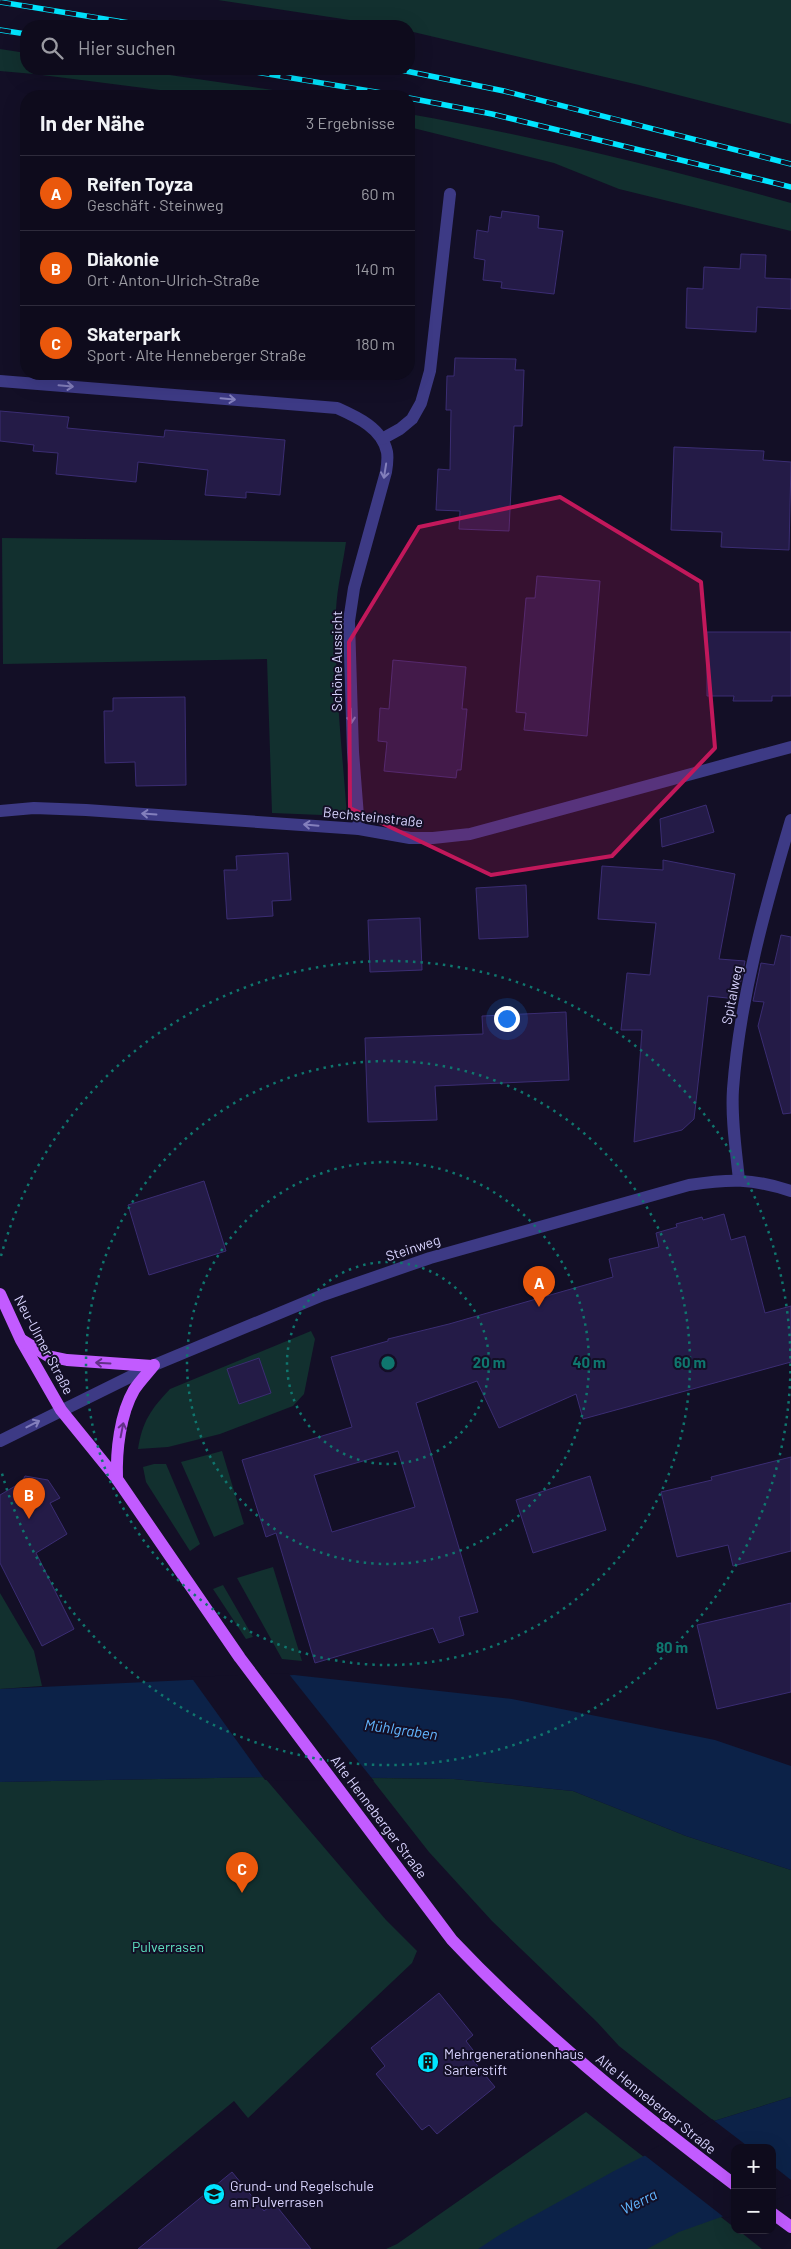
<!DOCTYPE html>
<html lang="de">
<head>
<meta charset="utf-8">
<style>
	body { margin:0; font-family:Barlow,sans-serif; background:#171425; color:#f1f3f6 }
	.controls { position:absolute; right:15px; bottom:15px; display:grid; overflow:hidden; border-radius:10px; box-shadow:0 5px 20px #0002 }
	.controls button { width:45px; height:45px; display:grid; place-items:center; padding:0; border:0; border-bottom:1px solid #2e2b3b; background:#0e0b1c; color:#f1f3f6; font:25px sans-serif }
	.you { position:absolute; left:506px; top:1018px; width:18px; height:18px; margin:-12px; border:4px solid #fff; border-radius:50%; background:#1a73e8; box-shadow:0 0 0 8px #1a73e833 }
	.badge { display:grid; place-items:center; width:32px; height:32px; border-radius:50%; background:#ea580c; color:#fff; font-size:16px; font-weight:700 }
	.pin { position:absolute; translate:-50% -41px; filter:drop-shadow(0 1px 2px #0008) }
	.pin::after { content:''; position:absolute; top:26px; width:18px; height:15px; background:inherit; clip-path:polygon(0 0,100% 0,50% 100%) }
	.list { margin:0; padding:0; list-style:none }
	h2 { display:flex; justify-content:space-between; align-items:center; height:65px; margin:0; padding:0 20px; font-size:21px }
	h2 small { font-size:16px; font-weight:400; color:#9b9ba3 }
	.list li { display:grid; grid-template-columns:32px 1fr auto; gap:15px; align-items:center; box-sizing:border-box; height:75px; padding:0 20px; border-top:1px solid #2e2b3b }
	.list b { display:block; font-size:19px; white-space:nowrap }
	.list p { margin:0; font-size:16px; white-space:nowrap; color:#9b9ba3 }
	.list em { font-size:16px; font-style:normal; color:#9b9ba3 }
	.icon { flex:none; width:28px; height:28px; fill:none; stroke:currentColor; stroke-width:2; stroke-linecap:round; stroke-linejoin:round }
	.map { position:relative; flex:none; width:791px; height:2249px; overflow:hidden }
	.search { position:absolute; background:#0e0b1c; box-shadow:0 5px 20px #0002; left:20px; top:20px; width:395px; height:55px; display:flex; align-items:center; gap:12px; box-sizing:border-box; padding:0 18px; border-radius:20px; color:#9b9ba3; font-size:19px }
	.panel { position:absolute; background:#0e0b1c; box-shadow:0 5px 20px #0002; left:20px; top:90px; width:395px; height:290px; border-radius:20px }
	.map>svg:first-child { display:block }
	.green { fill:#12302f }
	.water { fill:#0c2248 }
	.pier { fill:#130f26 }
	.building { fill:#241b47; stroke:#3b2d73; fill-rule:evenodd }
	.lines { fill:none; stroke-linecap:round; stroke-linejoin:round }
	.minor { stroke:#3d3a85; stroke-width:12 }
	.major { stroke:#c25bff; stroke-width:12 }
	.rail-casing { stroke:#00e5ff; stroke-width:5.5 }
	.rail { stroke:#130f26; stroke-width:4; stroke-dasharray:11; stroke-linecap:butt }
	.oneway { stroke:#837fbc }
	.oneway2 { stroke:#623188 }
	.marked { fill:#c2185b; fill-opacity:0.2; stroke:#c2185b; stroke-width:4; stroke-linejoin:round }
	.ring { fill:none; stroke:#0f766e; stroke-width:2.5; stroke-dasharray:2.5 5 }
	.labels { text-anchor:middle; stroke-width:4; stroke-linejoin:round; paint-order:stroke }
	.street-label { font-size:14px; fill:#d9d4ff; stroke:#130f26 }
	.park-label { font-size:14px; fill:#5fe0c0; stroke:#130f26 }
	.poi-label { font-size:14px; fill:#d9d4ff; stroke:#130f26; text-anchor:start }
	.water-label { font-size:15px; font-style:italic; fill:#62b6ff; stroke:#130f26 }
	.centre { fill:#0f766e; stroke:#130f26; stroke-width:2.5 }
	.ring-label { font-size:15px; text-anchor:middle; font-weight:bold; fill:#0f766e; stroke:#130f26; stroke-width:4; stroke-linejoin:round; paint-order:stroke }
</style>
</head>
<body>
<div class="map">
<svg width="791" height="2249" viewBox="0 0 791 2249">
	<rect width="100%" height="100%" fill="#130f26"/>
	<g class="green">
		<polygon points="218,0 791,0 791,124 639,85 409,31 409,26 389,26"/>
		<polygon points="0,49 26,53 26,69 128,69 314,96 207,96 34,74 0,71"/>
		<path d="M409,114C538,137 665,168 791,203V231L619,189L554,163L409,127Z"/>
		<path d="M2,538L346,542C343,564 337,587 336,610C334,679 342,748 347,816L272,813L267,659L3,664Z"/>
		<path d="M311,1331L315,1339L304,1394L293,1406L220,1434L168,1447L138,1449C142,1422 151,1409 170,1389Z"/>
		<polygon points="222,1451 244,1524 214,1537 181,1462"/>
		<polygon points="154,1464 166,1464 200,1544 190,1551 146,1482 143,1467"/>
		<polygon points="273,1567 302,1661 282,1659 237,1578"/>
		<polygon points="223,1585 253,1637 246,1639 213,1589"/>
		<polygon points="0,1593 34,1651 42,1686 0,1689"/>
		<polygon points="264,1777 386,1920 417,1951 412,1963 248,2118 234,2101 56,2249 0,2249 0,1782"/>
		<polygon points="371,1778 454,1779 573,1791 686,1836 791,1870 791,2097 714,2121 619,2046 597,2022 492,1921 429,1852"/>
		<polygon points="586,2112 735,2228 735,2230 738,2230 762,2249 386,2249 397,2244"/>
	</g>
	<g class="water">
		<polygon points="294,1675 512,1699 715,1740 791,1766 791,1870 686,1836 573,1791 454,1779 391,1778 264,1777 0,1782 0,1689"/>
		<polygon points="791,2097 791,2191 772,2198 772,2148 735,2148 735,2212 679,2232 647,2249 478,2249 501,2234 614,2171 714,2121"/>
	</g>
	<g class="pier">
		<polygon points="288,1673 374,1781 265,1780 191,1677"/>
		<polygon points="712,2119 750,2148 735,2148 735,2215 725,2218 643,2154"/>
		<polygon points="772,2165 791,2180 791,2194 772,2201"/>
	</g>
	<g class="building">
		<polygon points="502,211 539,216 538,228 563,231 554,294 501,288 502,282 483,280 485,260 474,258 477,230 488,232 490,216 501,218"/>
		<polygon points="741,254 766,255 765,278 791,279 791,309 757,307 756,332 686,328 687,288 703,289 704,267 740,269"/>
		<polygon points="455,358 516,359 515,370 524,370 522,426 514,426 509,531 459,529 460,511 436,510 438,469 450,470 451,410 446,410 447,376 454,376"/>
		<polygon points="0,411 69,417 67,428 164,437 165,430 285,440 280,495 246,492 246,498 205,495 208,470 138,462 136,482 56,474 58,453 33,451 34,445 0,441"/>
		<polygon points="674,447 764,451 763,460 791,462 789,550 721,547 722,532 671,530"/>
		<polygon points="537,576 600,581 587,736 524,730 526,713 516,712 526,598 535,598"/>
		<polygon points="707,632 791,632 791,696 772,696 772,701 733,701 734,696 707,696"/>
		<polygon points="393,660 466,667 462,709 467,709 461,770 457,770 456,778 384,771 387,742 378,741 380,708 389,709"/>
		<polygon points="185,697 186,785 136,786 135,762 105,763 104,711 113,711 113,698"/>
		<polygon points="706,805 714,832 662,847 660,819"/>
		<polygon points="288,853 291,900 272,901 273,916 227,919 224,870 237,870 236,856"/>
		<polygon points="663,860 735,874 719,959 745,961 737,999 708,996 694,1119 682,1130 634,1142 642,1030 621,1030 627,973 650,975 656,923 598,919 602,866 663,870"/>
		<polygon points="526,885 528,937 479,939 476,888"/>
		<polygon points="420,918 422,970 370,972 368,920"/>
		<polygon points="781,935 791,937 791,1113 783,1114 758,1026 764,1002 753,1001 761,963 774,965"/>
		<polygon points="566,1012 569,1080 435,1086 437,1120 368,1122 365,1038 483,1034 482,1016"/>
		<polygon points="204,1181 226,1251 149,1275 128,1205"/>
		<path d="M724,1214L731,1240L745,1236L765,1313L791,1306V1362L583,1419L576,1394L499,1428L477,1381L416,1403L478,1612L459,1617L464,1635L439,1643L433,1628L315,1663L276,1533L266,1537L242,1460L352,1427L331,1357L388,1341V1339L449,1324L613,1277L609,1259L659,1247L656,1233L677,1227L676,1224L702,1217L703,1220ZM398,1451L415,1507L332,1532L314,1475Z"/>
		<polygon points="259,1358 271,1393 239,1404 227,1369"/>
		<polygon points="791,1457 791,1551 733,1566 728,1545 677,1557 661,1492 712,1480 711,1477"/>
		<polygon points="25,1476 48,1480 60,1498 50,1503 67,1534 36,1553 74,1629 42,1646 0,1563 0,1495 22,1482"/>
		<polygon points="590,1476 606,1530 533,1553 516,1500"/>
		<polygon points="791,1603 791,1692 717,1709 697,1625"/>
		<polygon points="439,1993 473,2035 466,2041 476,2054 471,2058 495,2087 437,2134 429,2125 422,2130 376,2074 385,2066 371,2048"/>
		<polygon points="232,2172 264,2211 274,2203 311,2249 138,2249"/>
	</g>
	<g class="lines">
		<g class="minor">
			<path d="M0,381L337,408C357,417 382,428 387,452C388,458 387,466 386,472L354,588L349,621L353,752L359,829"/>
			<polyline points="382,439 400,429 412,419 421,403 430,371 450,194"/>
			<polyline points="0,811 34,808 86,810 359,829 410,838 433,838 470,834 791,747"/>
			<path d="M739,1180C736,1150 731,1119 733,1089C740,997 765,908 791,820"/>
			<path d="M0,1441L152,1366L323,1295L430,1258L689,1185C729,1179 752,1178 791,1191"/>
		</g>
		<g class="major">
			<path d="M0,1294L21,1340L61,1410L117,1479L240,1658L452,1940C538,2031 635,2109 735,2185"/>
			<polyline points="22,1340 48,1356 67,1360 152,1366"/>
			<path d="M117,1479C116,1451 120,1414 134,1390C140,1381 148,1373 154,1365"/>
			<polyline points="772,2213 791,2227"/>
		</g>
		<g class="rail-casing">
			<g id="rail">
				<polyline points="0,2 148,26"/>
				<polyline points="0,30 26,34"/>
				<polyline points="237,69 400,96"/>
				<polyline points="396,69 504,91 791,164"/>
				<polyline points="409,98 492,114 791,187"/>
			</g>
		</g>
		<use href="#rail" class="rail"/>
	</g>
	<defs><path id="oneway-shaft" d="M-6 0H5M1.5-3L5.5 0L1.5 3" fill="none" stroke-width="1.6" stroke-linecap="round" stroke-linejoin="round" transform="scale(1.25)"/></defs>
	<g class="oneway">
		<use href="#oneway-shaft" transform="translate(66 386) rotate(5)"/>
		<use href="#oneway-shaft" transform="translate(228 399) rotate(5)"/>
		<use href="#oneway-shaft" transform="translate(385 471) rotate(99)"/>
		<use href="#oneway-shaft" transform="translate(351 716) rotate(87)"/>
		<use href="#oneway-shaft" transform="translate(149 814) rotate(-176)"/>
		<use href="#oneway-shaft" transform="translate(311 825) rotate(-175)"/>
		<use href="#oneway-shaft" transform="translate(33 1424) rotate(-27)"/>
	</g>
	<g class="oneway2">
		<use href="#oneway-shaft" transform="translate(103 1363) rotate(-177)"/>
		<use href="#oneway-shaft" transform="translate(122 1430) rotate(-79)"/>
	</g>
	<path class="marked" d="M560,497L701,582L715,748L612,856L491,875L350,808L349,642L419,527Z"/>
	<g class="ring">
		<circle cx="388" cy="1363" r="101"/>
		<circle cx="388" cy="1363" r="201"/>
		<circle cx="388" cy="1363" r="302"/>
		<path d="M1 1256A402 402 0 1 1 1 1470"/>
	</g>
	<defs>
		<g id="building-disc" transform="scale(1.125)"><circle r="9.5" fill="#00e5ff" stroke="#130f26"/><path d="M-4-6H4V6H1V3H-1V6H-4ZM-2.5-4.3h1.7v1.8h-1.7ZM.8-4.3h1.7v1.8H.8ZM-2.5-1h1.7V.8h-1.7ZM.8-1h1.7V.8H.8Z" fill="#111"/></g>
		<g id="school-disc" transform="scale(1.125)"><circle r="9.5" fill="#00e5ff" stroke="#130f26"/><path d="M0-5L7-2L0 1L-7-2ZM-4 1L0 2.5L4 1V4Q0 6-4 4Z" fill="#111"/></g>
	</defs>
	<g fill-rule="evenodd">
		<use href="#building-disc" x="428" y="2062"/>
		<use href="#school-disc" x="214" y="2194"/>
	</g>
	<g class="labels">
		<g class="street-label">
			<text transform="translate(337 661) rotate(-90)" y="5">Schöne Aussicht</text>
			<text transform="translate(373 817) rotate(6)" y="5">Bechsteinstraße</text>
			<text transform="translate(732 995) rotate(-79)" y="5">Spitalweg</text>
			<text transform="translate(413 1248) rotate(-18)" y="5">Steinweg</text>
			<text transform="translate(44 1345) rotate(62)" y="5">Neu-Ulmer Straße</text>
			<text transform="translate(379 1817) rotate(53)" y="5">Alte Henneberger Straße</text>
			<text transform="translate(656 2104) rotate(39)" y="5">Alte Henneberger Straße</text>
		</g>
		<g class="park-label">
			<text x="168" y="1952">Pulverrasen</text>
		</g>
		<g class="poi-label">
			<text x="444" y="2059">Mehrgenerationenhaus<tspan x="444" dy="16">Sarterstift</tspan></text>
			<text x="230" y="2191">Grund- und Regelschule<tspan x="230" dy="16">am Pulverrasen</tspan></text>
		</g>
		<g class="water-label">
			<text transform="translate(401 1730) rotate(8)" y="5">Mühlgraben</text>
			<text transform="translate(639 2202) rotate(-27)" y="5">Werra</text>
		</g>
	</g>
	<circle cx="388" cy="1363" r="8" class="centre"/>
	<g class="ring-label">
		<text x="489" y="1368">20 m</text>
		<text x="589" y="1368">40 m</text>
		<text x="690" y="1368">60 m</text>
		<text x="672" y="1653">80 m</text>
	</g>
</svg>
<div class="controls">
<button>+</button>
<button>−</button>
</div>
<div class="you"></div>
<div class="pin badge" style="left:539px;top:1307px">A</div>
<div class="pin badge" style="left:29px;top:1519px">B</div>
<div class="pin badge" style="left:242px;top:1893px">C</div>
<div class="search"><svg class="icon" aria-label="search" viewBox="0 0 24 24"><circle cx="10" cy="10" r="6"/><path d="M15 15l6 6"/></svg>Hier suchen</div>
<section class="panel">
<h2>In der Nähe<small>3 Ergebnisse</small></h2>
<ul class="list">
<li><span class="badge">A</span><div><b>Reifen Toyza</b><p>Geschäft · Steinweg</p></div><em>60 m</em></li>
<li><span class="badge">B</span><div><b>Diakonie</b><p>Ort · Anton-Ulrich-Straße</p></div><em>140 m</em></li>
<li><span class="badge">C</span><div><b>Skaterpark</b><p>Sport · Alte Henneberger Straße</p></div><em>180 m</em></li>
</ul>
</section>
</div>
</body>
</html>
